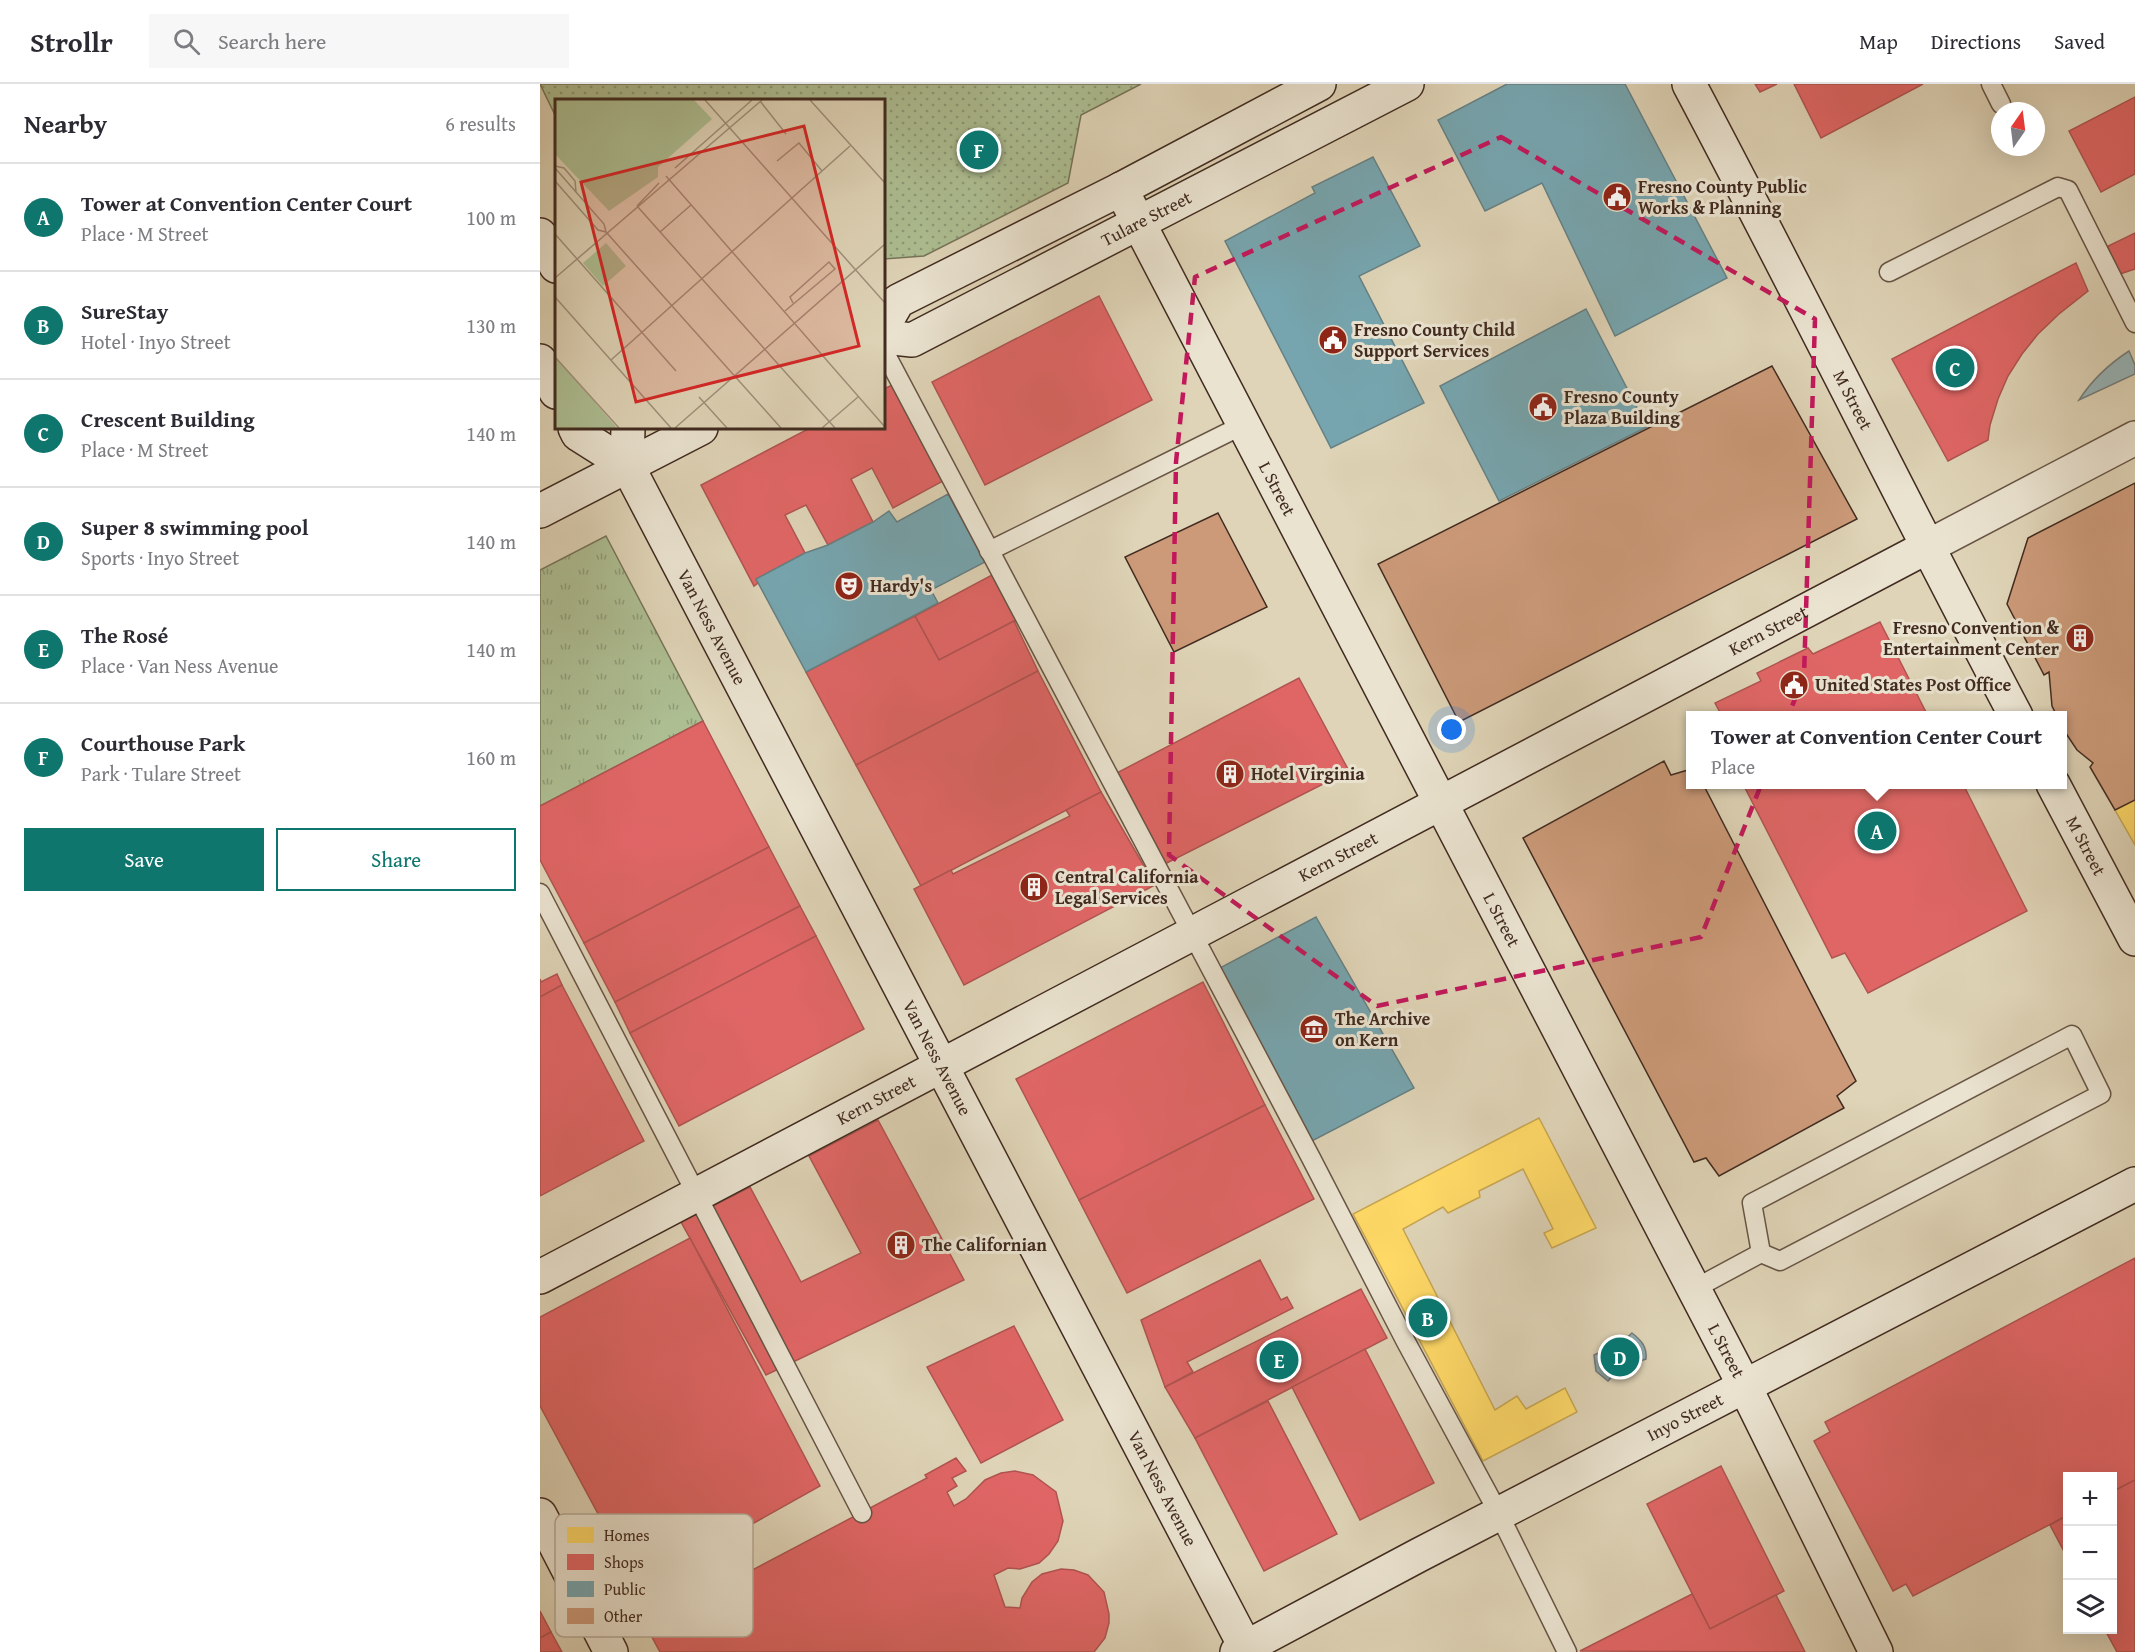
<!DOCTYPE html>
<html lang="en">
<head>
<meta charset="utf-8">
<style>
	body { margin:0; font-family:"Gentium Book Plus",serif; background:#f7f7f7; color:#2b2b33 }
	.controls { position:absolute; right:18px; bottom:18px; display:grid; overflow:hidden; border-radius:0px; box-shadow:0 6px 24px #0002 }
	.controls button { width:54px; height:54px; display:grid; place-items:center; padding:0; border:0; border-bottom:2px solid #e1e1e2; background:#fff; color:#2b2b33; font:30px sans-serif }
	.compass { position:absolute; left:1451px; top:18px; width:54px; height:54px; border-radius:50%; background:#fff; box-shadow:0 6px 24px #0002; rotate:14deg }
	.you { position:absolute; left:912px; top:646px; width:21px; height:21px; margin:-15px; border:4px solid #fff; border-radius:50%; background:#1a73e8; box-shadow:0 0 0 9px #1a73e833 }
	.badge { display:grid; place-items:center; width:39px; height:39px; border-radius:50%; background:#0f766e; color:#fff; font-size:20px; font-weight:700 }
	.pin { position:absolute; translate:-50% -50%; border:3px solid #fff; box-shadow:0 2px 6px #0006 }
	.popup { position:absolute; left:1146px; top:627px; width:381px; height:78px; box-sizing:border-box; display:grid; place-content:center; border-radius:0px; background:#fff; filter:drop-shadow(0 2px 4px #0005); font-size:20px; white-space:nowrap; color:#7c7c81 }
	.popup b { font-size:22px; color:#2b2b33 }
	.popup::after { content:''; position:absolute; left:50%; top:100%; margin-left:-12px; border:12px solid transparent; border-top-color:#fff }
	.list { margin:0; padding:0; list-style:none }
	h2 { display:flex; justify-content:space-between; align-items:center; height:78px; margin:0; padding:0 24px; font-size:26px }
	h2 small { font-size:20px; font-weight:400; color:#7c7c81 }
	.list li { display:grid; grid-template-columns:39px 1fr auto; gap:18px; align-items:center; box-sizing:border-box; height:108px; padding:0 24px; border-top:2px solid #e1e1e2 }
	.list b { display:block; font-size:22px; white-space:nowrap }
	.list p { margin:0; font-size:20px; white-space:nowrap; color:#7c7c81 }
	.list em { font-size:20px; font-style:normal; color:#7c7c81 }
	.actions { display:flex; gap:12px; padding:18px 24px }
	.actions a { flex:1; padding:14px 0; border:2px solid #0f766e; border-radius:0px; text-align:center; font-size:21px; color:#0f766e }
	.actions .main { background:#0f766e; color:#fff }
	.icon { flex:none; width:33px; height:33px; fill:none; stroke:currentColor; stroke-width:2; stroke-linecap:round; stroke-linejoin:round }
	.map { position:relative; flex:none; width:1595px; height:1568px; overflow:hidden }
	header { display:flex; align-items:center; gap:36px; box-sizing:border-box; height:84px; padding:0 30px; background:#fff; border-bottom:2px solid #e1e1e2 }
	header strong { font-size:28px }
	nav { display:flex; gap:33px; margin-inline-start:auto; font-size:21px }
	.search { width:420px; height:54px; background:#f7f7f7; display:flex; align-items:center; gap:15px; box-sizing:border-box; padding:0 21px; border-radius:0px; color:#7c7c81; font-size:22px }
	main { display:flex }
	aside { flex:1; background:#fff }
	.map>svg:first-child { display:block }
	.grass { fill:url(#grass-tufts); stroke:#777459; stroke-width:1.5 }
	.park { fill:url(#park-dots); stroke:#777459; stroke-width:1.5 }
	.water { fill:#98b5b9; stroke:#757e7c; stroke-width:1.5 }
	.homes { fill:#ffd966; stroke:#c6a551; stroke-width:1.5 }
	.shops { fill:#e06666; stroke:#b05451; stroke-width:1.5 }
	.public { fill:#76a5af; stroke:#668084; stroke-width:1.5 }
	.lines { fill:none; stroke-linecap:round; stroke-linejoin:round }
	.shore { stroke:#6c706c; stroke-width:1.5 }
	.building { fill:#cc9a79; stroke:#412b20; stroke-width:1.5 }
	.lane-casing { stroke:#685546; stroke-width:21 }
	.street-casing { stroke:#685546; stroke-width:36 }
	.secondary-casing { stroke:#412b20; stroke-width:36 }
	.lane { stroke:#eae3d0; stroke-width:18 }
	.street { stroke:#eae3d0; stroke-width:33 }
	.secondary { stroke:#eae3d0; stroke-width:33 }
	.marked { fill:none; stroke:#c2185b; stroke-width:4.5; stroke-dasharray:12 8; stroke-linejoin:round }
	.labels { text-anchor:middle; stroke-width:6; stroke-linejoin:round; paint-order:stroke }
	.poi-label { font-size:18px; font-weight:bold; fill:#412b20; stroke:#eae3d0; text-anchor:start }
	.street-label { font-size:18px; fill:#412b20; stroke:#eae3d0 }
	.inset-road { fill:none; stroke:#a0907b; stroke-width:1.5 }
	.view { fill:#d62828; fill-opacity:0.15; stroke:#d62828; stroke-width:3 }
	.inset-edge { fill:none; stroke:#412b20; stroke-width:3 }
	.key { fill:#eae3d0; stroke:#b7ac9b; stroke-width:1.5 }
	.key-label { font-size:16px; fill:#412b20 }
</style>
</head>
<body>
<header>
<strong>Strollr</strong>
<div class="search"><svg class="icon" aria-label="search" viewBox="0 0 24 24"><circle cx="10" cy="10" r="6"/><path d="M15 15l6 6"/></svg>Search here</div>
<nav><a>Map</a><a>Directions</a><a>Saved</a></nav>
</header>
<main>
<aside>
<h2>Nearby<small>6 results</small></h2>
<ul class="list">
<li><span class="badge">A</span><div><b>Tower at Convention Center Court</b><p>Place · M Street</p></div><em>100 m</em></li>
<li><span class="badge">B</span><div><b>SureStay</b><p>Hotel · Inyo Street</p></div><em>130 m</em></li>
<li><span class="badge">C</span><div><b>Crescent Building</b><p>Place · M Street</p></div><em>140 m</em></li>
<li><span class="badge">D</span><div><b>Super 8 swimming pool</b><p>Sports · Inyo Street</p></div><em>140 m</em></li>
<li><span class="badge">E</span><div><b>The Rosé</b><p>Place · Van Ness Avenue</p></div><em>140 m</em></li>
<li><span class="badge">F</span><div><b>Courthouse Park</b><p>Park · Tulare Street</p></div><em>160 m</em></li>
</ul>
<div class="actions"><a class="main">Save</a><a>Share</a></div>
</aside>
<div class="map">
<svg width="1595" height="1568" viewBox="0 0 1595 1568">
	<defs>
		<pattern id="grass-tufts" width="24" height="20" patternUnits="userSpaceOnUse" patternTransform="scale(1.5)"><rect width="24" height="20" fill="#adbe92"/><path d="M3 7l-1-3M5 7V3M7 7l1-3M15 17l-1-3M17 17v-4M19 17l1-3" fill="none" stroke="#8e9b77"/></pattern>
		<pattern id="park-dots" width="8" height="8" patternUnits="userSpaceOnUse" patternTransform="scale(1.5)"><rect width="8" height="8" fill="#adbe92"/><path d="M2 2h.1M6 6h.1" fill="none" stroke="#8e9b77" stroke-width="1.8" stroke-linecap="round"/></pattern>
	</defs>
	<rect width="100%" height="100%" fill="#dfd4b7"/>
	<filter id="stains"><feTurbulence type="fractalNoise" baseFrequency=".00333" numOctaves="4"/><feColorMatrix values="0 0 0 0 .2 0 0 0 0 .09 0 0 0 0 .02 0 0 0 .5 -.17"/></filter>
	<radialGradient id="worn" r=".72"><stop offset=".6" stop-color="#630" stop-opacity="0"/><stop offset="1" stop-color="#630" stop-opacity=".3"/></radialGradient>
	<polygon class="grass" points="66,452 163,637 0,722 0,486"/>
	<polygon class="park" points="0,0 601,0 541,31 528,99 384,172 344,175 344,16 16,16 16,33"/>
	<g class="water">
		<path d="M1589,267L1595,281V290L1539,316C1552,296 1569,280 1589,267Z"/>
		<path d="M1092,1249C1102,1257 1107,1263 1106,1275C1092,1280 1078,1285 1068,1297L1056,1287L1054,1271L1081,1259Z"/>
	</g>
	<g class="homes">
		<polygon points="1595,716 1595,761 1575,726"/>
		<polygon points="999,1034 1056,1144 1012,1164 1004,1149 1013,1145 983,1085 939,1107 940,1113 908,1129 903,1123 863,1145 955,1326 977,1312 986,1325 1025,1304 1037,1328 943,1377 813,1130"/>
	</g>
	<g class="shops">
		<polygon points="1215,0 1237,0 1220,8"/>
		<polygon points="1254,0 1383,0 1281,54"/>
		<polygon points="1595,13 1595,90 1561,108 1529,47"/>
		<polygon points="1595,149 1595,185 1577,191 1562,165"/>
		<polygon points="1536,179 1548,207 1519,230 1498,250 1482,270 1468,292 1458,315 1450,341 1448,356 1408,377 1352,275"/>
		<polygon points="559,212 612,316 445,401 392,298"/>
		<polygon points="356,299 403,397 353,424 332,384 311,395 333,438 288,461 266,421 245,431 265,469 216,495 218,499 214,502 161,401 270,344 344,344 344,305"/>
		<polygon points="452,491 478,538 474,537 399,576 375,532"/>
		<polygon points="375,532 399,576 474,537 498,587 316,681 266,588"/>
		<polygon points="1340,538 1388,632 1182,632 1175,619 1221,597 1217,589 1268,564 1273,570"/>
		<polygon points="498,587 561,708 381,802 316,681"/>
		<polygon points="759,594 809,687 617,784 571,692"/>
		<polygon points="163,637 229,763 44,859 0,776 0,722"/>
		<polygon points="1203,700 1423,700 1487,827 1328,909 1305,869 1292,874"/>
		<polygon points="561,708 615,801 424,901 374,805 411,786 413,790 530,732 526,726"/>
		<polygon points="229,763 260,822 75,918 44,859"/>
		<polygon points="260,822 276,852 90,949 75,918"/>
		<polygon points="276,852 324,945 139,1042 90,949"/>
		<polygon points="17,890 22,901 0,913 0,895 1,898"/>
		<polygon points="663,898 725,1021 539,1116 476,995"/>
		<polygon points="22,901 104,1057 0,1112 0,913"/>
		<polygon points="725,1021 774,1115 587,1209 539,1116"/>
		<polygon points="338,1036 424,1196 226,1291 141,1138 210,1103 261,1198 321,1169 269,1072"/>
		<polygon points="150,1154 280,1402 98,1504 0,1322 0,1233"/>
		<polygon points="1595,1174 1595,1396 1572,1408 1572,1392 1528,1392 1528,1431 1373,1512 1366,1500 1353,1507 1274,1357 1290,1348 1285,1338"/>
		<polygon points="720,1176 741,1216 747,1213 753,1224 647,1278 653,1288 625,1303 601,1236"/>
		<polygon points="821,1205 847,1254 655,1354 625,1303"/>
		<polygon points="474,1242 523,1336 441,1379 387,1283"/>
		<polygon points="825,1265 894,1399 820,1436 752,1303"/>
		<polygon points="728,1317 797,1450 724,1487 655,1354"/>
		<polygon points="416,1374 426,1387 412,1394 417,1402 407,1408 414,1422 426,1415 445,1396 461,1389 475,1387 493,1391 516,1408 523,1437 518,1457 509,1470 499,1479 480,1485 468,1484 454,1491 465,1523 480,1524 482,1514 492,1498 502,1490 521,1485 534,1486 548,1491 564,1508 569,1530 569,1539 565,1554 554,1568 120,1568 106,1542 387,1394 385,1391"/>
		<polygon points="1181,1382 1244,1507 1170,1545 1107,1420"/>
		<polygon points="1595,1396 1595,1568 1577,1568 1565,1546 1572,1546 1572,1408"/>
		<polygon points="1528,1431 1528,1475 1510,1441"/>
		<polygon points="1152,1510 1170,1545 1236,1511 1265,1568 1040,1567"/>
		<polygon points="0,1527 11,1548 0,1554"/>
		<polygon points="11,1548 22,1568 0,1568 0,1554"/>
	</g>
	<g class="public">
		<polygon points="967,0 1085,0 1187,194 1075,252 1002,99 945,127 898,36"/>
		<polygon points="833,73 880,162 819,192 884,319 791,364 685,157 775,109 772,103"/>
		<polygon points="1046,225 1107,343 959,417 900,302"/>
		<polygon points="408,410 445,478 391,506 398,519 266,588 216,495 265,469 288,461 333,438 349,427 357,438"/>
		<polygon points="776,833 874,1004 768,1059 678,885"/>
	</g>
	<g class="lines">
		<polygon class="shore" points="1092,1258 1098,1263 1100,1271 1087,1276 1068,1288 1064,1287 1062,1284 1061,1275 1084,1264"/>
	</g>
	<g class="building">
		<polygon points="1232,282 1317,435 919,638 838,480"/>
		<polygon points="1595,399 1595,716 1575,726 1550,683 1553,679 1537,666 1525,648 1523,632 1517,632 1512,622 1509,588 1504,591 1467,520 1488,454"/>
		<polygon points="678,429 727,523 634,568 585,473"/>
		<polygon points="1124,677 1131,691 1151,685 1151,700 1163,700 1316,997 1297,1012 1304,1024 1179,1092 1166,1074 1154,1078 983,754"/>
	</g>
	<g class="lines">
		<g class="lane-casing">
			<g id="lane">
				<polyline points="1451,0 1461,20"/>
				<polyline points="1349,188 1518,103 1528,106 1595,239"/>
				<polyline points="344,267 771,1074 866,1258 959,1430 1027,1568"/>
				<polyline points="449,467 705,340"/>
				<polyline points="0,809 322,1429"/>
				<polygon points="1532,951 1561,1010 1240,1177 1221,1169 1212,1119"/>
				<polyline points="1154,1205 1221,1169"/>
			</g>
		</g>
		<g class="street-casing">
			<polyline id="street" points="1387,463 1595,354"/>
		</g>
		<g class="secondary-casing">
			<g id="secondary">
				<path id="s1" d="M1149,0C1260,209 1365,422 1476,632"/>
				<path id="s2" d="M581,105L1205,1303L1336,1568"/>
				<polyline points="0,151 16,182"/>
				<polyline points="344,241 358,217 581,105 779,0"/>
				<path id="s3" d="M344,253L372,256L867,0"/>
				<polyline points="0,277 16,308"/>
				<polyline points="35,344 38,350 87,381"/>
				<path id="s4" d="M88,344L87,381L708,1568"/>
				<polyline points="0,427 161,344"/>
				<path id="s5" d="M1513,700L1595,855"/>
				<path id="s6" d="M0,1193L1387,463"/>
				<polyline points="0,1431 71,1568"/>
				<path id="s7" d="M697,1568L879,1471L1595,1100"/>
			</g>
		</g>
		<use href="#lane" class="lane"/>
		<use href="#street" class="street"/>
		<use href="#secondary" class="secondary"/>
	</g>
	<path class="marked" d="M961,53L1275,235L1264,592L1161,853L837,922L629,771L636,378L655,193Z"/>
	<defs>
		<g id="civic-disc" transform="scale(1.5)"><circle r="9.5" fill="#8f2418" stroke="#eae3d0"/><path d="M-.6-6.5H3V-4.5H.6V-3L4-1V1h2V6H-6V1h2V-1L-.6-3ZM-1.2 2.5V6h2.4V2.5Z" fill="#fff"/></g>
		<g id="theatre-disc" transform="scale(1.5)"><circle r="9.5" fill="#8f2418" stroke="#eae3d0"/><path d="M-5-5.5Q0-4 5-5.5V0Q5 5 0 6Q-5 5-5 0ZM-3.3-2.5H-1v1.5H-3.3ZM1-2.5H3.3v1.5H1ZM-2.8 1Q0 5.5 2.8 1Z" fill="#fff"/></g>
		<g id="building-disc" transform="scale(1.5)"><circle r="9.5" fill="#8f2418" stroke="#eae3d0"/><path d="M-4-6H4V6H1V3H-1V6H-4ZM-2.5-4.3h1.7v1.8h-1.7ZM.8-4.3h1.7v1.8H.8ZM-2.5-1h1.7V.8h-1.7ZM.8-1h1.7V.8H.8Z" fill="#fff"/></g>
		<g id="museum-disc" transform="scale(1.5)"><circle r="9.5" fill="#8f2418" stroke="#eae3d0"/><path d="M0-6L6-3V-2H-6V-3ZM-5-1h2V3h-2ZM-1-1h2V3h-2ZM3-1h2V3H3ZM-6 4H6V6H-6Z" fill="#fff"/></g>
	</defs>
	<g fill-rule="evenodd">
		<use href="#civic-disc" x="1077" y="113"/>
		<use href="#civic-disc" x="793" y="256"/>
		<use href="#civic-disc" x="1003" y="323"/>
		<use href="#theatre-disc" x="309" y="502"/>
		<use href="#building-disc" x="1540" y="554"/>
		<use href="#civic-disc" x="1254" y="601"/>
		<use href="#building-disc" x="690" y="690"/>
		<use href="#building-disc" x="494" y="803"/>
		<use href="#museum-disc" x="774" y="945"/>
		<use href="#building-disc" x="361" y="1161"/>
	</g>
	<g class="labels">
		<g class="poi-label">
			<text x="1098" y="109">Fresno County Public<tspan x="1098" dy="21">Works &amp; Planning</tspan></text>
			<text x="814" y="252">Fresno County Child<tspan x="814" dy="21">Support Services</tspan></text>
			<text x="1024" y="319">Fresno County<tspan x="1024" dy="21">Plaza Building</tspan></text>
			<text x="330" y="508">Hardy's</text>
			<text x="1519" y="550" text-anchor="end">Fresno Convention &amp;<tspan x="1519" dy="21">Entertainment Center</tspan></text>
			<text x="1275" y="607">United States Post Office</text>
			<text x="711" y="696">Hotel Virginia</text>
			<text x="515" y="799">Central California<tspan x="515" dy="21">Legal Services</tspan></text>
			<text x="795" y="941">The Archive<tspan x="795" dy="21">on Kern</tspan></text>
			<text x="382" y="1167">The Californian</text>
		</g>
		<g class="street-label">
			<text dy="6" stroke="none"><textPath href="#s3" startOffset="292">Tulare Street</textPath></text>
			<text dy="6" stroke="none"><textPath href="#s1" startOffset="356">M Street</textPath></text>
			<text dy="6" stroke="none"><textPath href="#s2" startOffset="338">L Street</textPath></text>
			<text dy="6" stroke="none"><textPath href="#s4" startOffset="220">Van Ness Avenue</textPath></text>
			<text dy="6" stroke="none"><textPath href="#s6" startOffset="1388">Kern Street</textPath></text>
			<text dy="6" stroke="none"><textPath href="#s5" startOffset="70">M Street</textPath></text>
			<text dy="6" stroke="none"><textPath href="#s6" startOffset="902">Kern Street</textPath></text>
			<text dy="6" stroke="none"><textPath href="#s2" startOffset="824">L Street</textPath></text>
			<text dy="6" stroke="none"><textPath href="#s4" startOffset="706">Van Ness Avenue</textPath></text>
			<text dy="6" stroke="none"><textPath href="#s6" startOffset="380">Kern Street</textPath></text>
			<text dy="6" stroke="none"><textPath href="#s2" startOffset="1310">L Street</textPath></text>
			<text dy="6" stroke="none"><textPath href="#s7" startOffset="506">Inyo Street</textPath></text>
			<text dy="6" stroke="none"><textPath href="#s4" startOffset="1192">Van Ness Avenue</textPath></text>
		</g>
	</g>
	<g transform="translate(15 15)">
		<rect width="330" height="330" fill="#dfd4b7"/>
		<path d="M51,144L71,167L48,187L28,164Z" fill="#adbe92"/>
		<path d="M0,1H139L157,20L103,68V78L54,112L0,55Z" fill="#adbe92"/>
		<path d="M0,257L62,329H0Z" fill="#adbe92"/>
		<path class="inset-road" d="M150,1L330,204M255,1L330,84M205,2L231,35M222,62L244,44L267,72M0,67L9,69L20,82L21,93M0,69L49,125L51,133M120,69L197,1M111,77L330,328M0,82L43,131L51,133L226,329M82,107L280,329M82,107L104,84M105,133L136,106M0,135L121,272M0,179L207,1M0,198L116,329M230,212L280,170L274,163L235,198L238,204M0,258L64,329M56,261L295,47M144,298L172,329M120,329L330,145M267,329L303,298"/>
		<path class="view" d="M249,27L304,247L81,303L26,83Z"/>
		<rect width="330" height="330" class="inset-edge"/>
	</g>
	<rect x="15" y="1430" width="198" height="123" rx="9" class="key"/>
	<rect x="27" y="1443" width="27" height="16" fill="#ffd966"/>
	<rect x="27" y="1470" width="27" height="16" fill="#e06666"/>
	<rect x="27" y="1497" width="27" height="16" fill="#76a5af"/>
	<rect x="27" y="1524" width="27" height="16" fill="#cc9a79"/>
	<g class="key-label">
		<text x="64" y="1457">Homes</text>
		<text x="64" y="1484">Shops</text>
		<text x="64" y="1511">Public</text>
		<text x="64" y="1538">Other</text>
	</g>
	<rect width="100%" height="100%" filter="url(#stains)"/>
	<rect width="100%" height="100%" fill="url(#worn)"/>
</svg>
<div class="controls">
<button>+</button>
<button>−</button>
<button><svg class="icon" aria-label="layers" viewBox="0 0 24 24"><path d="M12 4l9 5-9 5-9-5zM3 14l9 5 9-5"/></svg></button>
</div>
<svg class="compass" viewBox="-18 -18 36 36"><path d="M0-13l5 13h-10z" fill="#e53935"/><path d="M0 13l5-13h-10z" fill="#7c7c81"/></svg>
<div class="you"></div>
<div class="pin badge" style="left:1337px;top:747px">A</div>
<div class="popup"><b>Tower at Convention Center Court</b>Place</div>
<div class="pin badge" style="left:888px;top:1234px">B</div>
<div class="pin badge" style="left:1415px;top:284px">C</div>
<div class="pin badge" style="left:1080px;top:1273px">D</div>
<div class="pin badge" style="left:739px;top:1276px">E</div>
<div class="pin badge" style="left:439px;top:66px">F</div>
</div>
</main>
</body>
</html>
